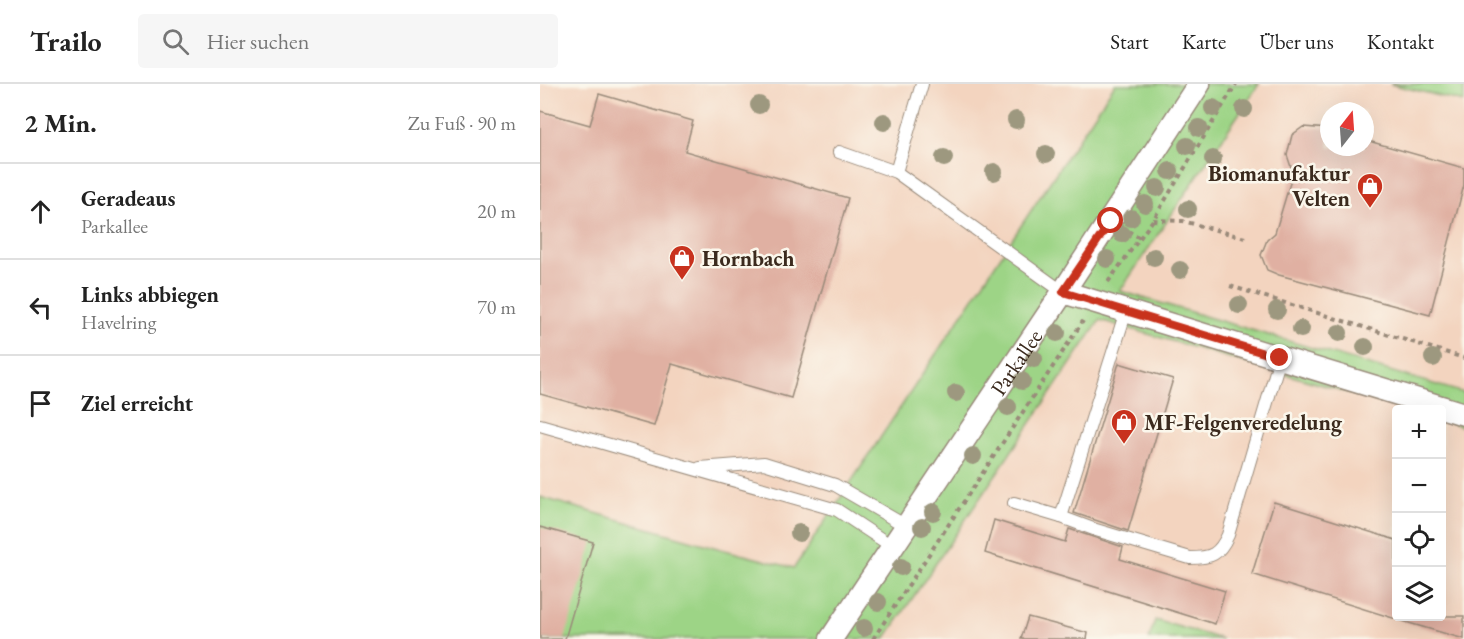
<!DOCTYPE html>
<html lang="de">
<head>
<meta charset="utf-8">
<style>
	body { margin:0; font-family:"EB Garamond",serif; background:#f6f6f6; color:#222 }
	.controls { position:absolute; right:18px; bottom:18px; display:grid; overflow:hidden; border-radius:6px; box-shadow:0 6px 24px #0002 }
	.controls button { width:54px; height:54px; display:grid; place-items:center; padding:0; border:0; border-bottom:2px solid #e0e0e0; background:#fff; color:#222; font:30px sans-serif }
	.compass { position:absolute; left:780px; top:18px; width:54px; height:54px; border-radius:50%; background:#fff; box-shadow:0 6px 24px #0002; rotate:17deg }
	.stop { position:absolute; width:18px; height:18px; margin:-14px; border:4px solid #c8321e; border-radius:50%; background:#fff }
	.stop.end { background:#c8321e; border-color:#fff; box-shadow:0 2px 6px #0008 }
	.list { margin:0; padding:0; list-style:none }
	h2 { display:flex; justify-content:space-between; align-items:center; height:78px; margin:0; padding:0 24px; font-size:26px }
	h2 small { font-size:20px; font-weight:400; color:#767676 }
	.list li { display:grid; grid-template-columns:39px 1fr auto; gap:18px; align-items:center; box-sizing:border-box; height:96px; padding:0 24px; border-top:2px solid #e0e0e0 }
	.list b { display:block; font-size:22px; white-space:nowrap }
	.list p { margin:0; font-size:20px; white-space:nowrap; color:#767676 }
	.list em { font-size:20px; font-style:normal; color:#767676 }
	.icon { flex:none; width:33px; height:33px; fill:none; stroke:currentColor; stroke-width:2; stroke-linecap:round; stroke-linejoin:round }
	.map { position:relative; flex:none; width:924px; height:555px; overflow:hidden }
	header { display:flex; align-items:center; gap:36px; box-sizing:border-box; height:84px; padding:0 30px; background:#fff; border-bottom:2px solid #e0e0e0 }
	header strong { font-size:28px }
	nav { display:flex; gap:33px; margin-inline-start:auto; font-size:21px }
	.search { width:420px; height:54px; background:#f6f6f6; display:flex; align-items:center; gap:15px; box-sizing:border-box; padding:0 21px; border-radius:6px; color:#767676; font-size:22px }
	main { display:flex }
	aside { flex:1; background:#fff }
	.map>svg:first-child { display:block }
	.built { fill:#f3d4bf; fill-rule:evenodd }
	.green { fill:#9dd486; stroke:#6c7f52; stroke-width:1.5 }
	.building { fill:#e0b0a2 }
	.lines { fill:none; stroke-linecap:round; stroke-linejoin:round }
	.service-casing { stroke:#998a7a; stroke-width:14 }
	.minor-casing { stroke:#998a7a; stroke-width:25 }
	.path { stroke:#998a7a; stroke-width:4; stroke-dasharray:4.5 4.5; stroke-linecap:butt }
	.service { stroke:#fff; stroke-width:12 }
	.minor { stroke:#fff; stroke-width:22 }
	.tree { fill:#9d987f }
	.route { stroke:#c8321e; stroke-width:8 }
	.labels { text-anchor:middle; stroke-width:5; stroke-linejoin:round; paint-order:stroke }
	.poi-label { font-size:22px; font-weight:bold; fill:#3b2a1e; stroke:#fbf7ec; text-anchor:start }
	.street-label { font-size:22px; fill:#3b2a1e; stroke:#fbf7ec }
</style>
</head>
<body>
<header>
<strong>Trailo</strong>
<div class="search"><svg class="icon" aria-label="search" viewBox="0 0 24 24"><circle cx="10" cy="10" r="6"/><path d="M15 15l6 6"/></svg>Hier suchen</div>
<nav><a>Start</a><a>Karte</a><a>Über uns</a><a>Kontakt</a></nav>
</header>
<main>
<aside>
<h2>2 Min.<small>Zu Fuß · 90 m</small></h2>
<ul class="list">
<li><svg class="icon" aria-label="ahead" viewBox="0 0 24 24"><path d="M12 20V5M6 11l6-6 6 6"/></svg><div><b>Geradeaus</b><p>Parkallee</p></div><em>20 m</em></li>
<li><svg class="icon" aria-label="left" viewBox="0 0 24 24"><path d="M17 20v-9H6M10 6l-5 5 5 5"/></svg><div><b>Links abbiegen</b><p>Havelring</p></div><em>70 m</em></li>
<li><svg class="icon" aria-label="arrive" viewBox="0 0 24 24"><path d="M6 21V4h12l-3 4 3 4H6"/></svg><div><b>Ziel erreicht</b></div></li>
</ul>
</aside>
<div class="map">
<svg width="924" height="555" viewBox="0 0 924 555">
	<rect width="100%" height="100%" fill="#fbf7ec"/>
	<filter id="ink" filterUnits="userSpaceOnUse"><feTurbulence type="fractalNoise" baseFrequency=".0167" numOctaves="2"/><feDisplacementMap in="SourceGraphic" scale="12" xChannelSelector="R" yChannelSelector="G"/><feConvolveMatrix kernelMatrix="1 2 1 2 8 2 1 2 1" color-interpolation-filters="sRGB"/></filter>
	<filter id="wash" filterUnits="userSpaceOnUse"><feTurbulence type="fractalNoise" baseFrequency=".008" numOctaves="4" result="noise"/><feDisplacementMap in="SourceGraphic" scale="24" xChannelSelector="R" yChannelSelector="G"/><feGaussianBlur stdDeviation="1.35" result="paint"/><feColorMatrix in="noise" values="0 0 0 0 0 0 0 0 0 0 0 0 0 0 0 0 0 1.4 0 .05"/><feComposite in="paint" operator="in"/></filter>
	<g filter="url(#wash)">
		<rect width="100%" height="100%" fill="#f7ead6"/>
		<g class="built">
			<polygon points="0,0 575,0 254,485 181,465 0,413"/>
			<path d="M719,0H850L924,18V309L580,207ZM789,27H825V63H789Z"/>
			<polygon points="560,236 865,325 856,326 856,532 902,532 902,336 924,343 924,555 682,555 615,536 609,555 345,555"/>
		</g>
		<g class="green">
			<polygon points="575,0 719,0 580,207 924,309 924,343 902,336 902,326 865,325 560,236 345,555 0,555 0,413 181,465 254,484"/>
			<polygon points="850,0 924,0 924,18"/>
			<polygon points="615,536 682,555 609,555"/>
		</g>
		<g id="blocks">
			<g class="building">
				<polygon points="59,10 153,37 145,67 308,114 251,314 132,280 114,342 0,310 0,27 50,41"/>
				<polygon points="763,43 789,45 789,63 825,63 825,56 924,84 924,101 890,231 739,191 727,186 721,171 727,156 735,149 753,89 747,71 752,51"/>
				<polygon points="579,279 633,295 588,447 534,429"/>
				<polygon points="734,418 856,456 856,535 712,490"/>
				<polygon points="454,436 525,458 529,445 583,463 580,475 685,507 675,540 445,469"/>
				<polygon points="0,443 53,458 25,555 0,555"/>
				<polygon points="863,532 924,532 924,555 862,537"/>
				<polygon points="488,533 548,549 547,555 481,555"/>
			</g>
		</g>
	</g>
	<g filter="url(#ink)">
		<use href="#blocks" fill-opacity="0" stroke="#998a7a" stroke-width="1.5"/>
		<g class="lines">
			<g class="service-casing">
				<g id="service">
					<polyline points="299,68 356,88 523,208"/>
					<polyline points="356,88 382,0"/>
					<polyline points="0,341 297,426 353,463"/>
					<polyline points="160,384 224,379 295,401 366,442"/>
					<path d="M474,419L521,433L556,446L650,474C671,474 679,471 688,451L740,274"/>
					<polyline points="521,433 586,227"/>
				</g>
			</g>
			<g class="minor-casing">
				<g id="minor">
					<polyline points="523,208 924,330"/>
					<path id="s1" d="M291,555L523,208L659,0"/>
				</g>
			</g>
			<g class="path">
				<polyline points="613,136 643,137 705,154"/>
				<polyline points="588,147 600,154"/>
				<polyline points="568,198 613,136 696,0"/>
				<polyline points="690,202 924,274"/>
				<polyline points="333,555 543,237"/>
			</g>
			<use href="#service" class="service"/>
			<use href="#minor" class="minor"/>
		</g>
		<g class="tree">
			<circle cx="219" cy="21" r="9"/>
			<circle cx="673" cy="24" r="9"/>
			<circle cx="704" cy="25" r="9"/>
			<circle cx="476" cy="36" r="9"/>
			<circle cx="344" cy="38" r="9"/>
			<circle cx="659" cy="44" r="9"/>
			<circle cx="647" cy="62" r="9"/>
			<circle cx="506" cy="70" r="9"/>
			<circle cx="404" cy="74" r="9"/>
			<circle cx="673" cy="75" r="9"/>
			<circle cx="630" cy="87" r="9"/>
			<circle cx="454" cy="88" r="9"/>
			<circle cx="617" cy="104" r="9"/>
			<circle cx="605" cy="120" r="9"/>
			<circle cx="648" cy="125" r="9"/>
			<circle cx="591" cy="134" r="9"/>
			<circle cx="582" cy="150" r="9"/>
			<circle cx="614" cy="173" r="9"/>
			<circle cx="567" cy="175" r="9"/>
			<circle cx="640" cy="186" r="9"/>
			<circle cx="699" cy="221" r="9"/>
			<circle cx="737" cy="226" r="9"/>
			<circle cx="761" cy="245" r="9"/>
			<circle cx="517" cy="249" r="9"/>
			<circle cx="799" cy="249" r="9"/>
			<circle cx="825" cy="263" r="9"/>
			<circle cx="893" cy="274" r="9"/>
			<circle cx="494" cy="275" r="9"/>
			<circle cx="482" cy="297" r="9"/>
			<circle cx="416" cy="309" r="9"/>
			<circle cx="468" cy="323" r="9"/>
			<circle cx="433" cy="372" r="9"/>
			<circle cx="393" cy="428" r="9"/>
			<circle cx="382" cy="443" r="9"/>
			<circle cx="259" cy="449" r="9"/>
			<circle cx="361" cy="483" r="9"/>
			<circle cx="338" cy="518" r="9"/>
			<circle cx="324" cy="544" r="9"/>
		</g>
	</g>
	<g class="lines" filter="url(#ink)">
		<polyline class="route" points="571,137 523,208 740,274"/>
	</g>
	<defs>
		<g id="shop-pin" transform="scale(1.35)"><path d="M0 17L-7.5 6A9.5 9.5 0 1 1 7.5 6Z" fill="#c8321e" stroke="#fbf7ec"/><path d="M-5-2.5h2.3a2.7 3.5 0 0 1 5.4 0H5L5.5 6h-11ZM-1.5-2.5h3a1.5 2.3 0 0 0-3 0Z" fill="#fff"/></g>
	</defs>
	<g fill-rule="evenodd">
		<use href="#shop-pin" x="830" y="102"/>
		<use href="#shop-pin" x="142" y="174"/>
		<use href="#shop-pin" x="584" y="338"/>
	</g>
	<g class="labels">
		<g class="poi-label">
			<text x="810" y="97" text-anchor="end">Biomanufaktur<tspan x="810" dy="25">Velten</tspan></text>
			<text x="162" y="182">Hornbach</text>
			<text x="604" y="346">MF-Felgenveredelung</text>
		</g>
		<g class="street-label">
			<text dy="8" stroke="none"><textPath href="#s1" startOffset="333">Parkallee</textPath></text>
		</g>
	</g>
</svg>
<div class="controls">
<button>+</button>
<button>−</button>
<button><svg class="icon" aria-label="locate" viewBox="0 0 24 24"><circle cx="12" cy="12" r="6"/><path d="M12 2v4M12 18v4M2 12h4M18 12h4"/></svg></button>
<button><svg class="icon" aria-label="layers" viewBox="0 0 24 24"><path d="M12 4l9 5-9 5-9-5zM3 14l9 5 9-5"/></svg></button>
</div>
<svg class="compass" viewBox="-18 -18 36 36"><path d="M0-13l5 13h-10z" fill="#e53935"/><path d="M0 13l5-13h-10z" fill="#767676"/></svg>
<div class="stop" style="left:571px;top:137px"></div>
<div class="stop end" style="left:740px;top:274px"></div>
</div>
</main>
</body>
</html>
